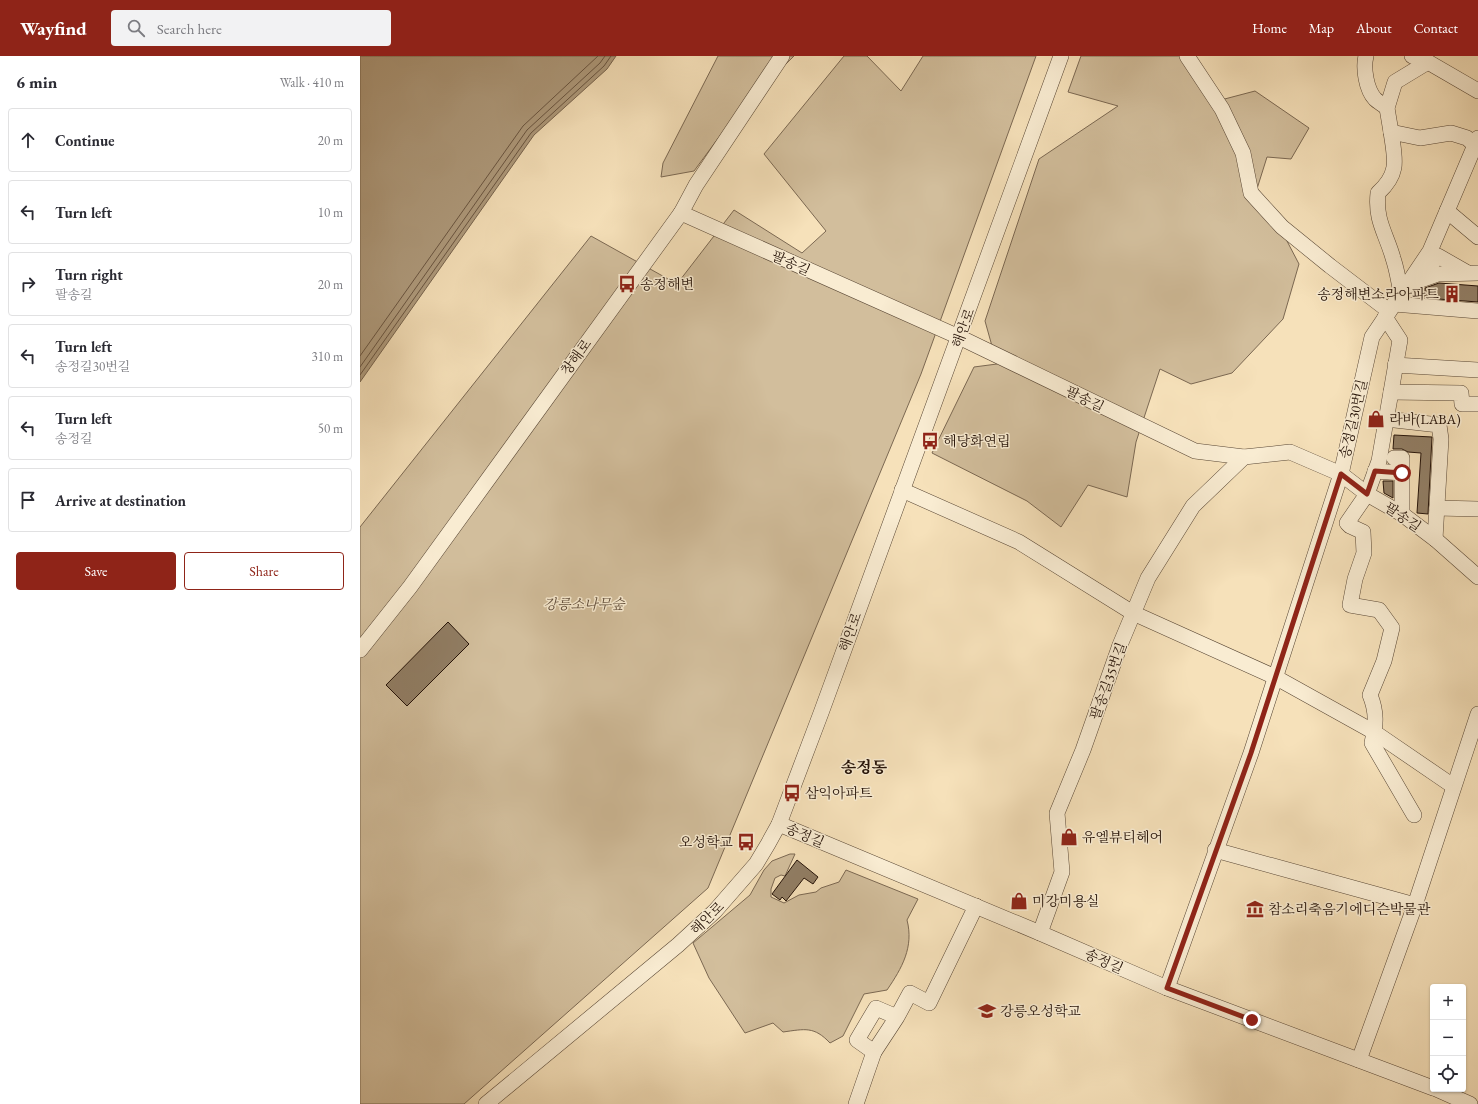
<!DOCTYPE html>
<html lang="en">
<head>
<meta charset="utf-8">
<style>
	body { margin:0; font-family:"EB Garamond","Noto Serif KR",serif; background:#f2f2f3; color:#2b2b33 }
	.controls { position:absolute; right:12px; bottom:12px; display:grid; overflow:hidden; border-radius:4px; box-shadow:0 1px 3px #0004 }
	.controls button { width:36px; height:36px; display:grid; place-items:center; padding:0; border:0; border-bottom:1px solid #e1e1e2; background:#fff; color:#2b2b33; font:20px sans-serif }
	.stop { position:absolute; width:12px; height:12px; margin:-9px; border:3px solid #8f2418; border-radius:50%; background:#fff }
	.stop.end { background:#8f2418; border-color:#fff; box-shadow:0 1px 4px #0008 }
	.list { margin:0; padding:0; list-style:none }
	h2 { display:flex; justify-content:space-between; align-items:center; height:52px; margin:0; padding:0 16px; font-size:17px }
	h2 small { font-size:13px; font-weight:400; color:#7c7c81 }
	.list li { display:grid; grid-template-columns:26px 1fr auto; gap:12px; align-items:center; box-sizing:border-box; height:64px; margin:0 8px 8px; padding:0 8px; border:1px solid #e1e1e2; border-radius:4px }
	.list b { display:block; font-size:15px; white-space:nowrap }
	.list p { margin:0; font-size:13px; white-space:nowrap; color:#7c7c81 }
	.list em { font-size:13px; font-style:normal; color:#7c7c81 }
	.actions { display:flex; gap:8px; padding:12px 16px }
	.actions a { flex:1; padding:9px 0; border:1px solid #8f2418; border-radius:4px; text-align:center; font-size:14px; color:#8f2418 }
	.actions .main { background:#8f2418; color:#fff }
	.icon { flex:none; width:22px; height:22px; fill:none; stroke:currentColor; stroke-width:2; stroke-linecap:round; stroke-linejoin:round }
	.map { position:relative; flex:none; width:1118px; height:1048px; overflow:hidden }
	header { display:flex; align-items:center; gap:24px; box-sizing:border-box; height:56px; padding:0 20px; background:#8f2418; color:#fff }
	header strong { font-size:19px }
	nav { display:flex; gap:22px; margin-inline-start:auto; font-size:14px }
	.search { width:280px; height:36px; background:#f2f2f3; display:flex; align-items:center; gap:10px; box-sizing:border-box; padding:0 14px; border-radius:4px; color:#7c7c81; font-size:15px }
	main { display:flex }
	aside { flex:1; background:#fff }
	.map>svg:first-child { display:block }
	.green { fill:#d2be9c; stroke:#7b6852 }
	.water { fill:#af9b7d; stroke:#77644e }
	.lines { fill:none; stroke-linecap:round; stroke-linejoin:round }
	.shore { stroke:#6a5642; stroke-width:1 }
	.building { fill:#917e65; stroke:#241208 }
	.minor-casing { stroke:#584634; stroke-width:16 }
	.minor { stroke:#f9ecd2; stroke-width:15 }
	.route { stroke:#8f2418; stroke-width:5 }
	.labels { text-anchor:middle; stroke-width:3; stroke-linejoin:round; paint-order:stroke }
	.street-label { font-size:14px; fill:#241208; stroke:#f9ecd2 }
	.poi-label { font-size:14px; fill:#241208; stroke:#f9ecd2; text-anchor:start }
	.park-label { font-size:14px; font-style:italic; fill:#614e3c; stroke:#f9ecd2 }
	.quarter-label { font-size:16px; font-weight:bold; fill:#241208; stroke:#f9ecd2 }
</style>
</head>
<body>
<header>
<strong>Wayfind</strong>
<div class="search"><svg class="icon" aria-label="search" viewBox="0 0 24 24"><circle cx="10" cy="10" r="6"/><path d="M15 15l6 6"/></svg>Search here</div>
<nav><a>Home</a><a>Map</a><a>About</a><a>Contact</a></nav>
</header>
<main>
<aside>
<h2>6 min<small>Walk · 410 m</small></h2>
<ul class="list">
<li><svg class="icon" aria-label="ahead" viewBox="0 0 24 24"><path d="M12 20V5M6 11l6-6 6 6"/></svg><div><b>Continue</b></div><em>20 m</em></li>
<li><svg class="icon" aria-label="left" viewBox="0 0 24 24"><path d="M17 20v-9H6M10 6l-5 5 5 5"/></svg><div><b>Turn left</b></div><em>10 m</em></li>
<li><svg class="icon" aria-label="right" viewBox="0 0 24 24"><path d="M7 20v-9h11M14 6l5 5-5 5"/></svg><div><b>Turn right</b><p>팔송길</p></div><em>20 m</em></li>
<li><svg class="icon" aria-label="left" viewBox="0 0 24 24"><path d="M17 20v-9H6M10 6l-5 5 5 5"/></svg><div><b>Turn left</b><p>송정길30번길</p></div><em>310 m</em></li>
<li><svg class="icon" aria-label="left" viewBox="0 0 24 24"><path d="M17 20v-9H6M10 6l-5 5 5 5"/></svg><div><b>Turn left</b><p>송정길</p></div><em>50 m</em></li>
<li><svg class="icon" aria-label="arrive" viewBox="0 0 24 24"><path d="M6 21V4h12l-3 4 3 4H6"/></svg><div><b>Arrive at destination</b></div></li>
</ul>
<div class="actions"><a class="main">Save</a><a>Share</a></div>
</aside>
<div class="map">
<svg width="1118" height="1048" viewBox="0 0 1118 1048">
	<rect width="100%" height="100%" fill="#f6e1ba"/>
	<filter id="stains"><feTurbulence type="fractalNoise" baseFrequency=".005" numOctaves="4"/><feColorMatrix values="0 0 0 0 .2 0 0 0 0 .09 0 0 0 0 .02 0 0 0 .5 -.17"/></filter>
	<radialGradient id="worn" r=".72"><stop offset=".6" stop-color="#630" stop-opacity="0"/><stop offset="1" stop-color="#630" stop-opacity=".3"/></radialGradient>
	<g class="green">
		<polygon points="358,0 434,0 379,54 334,115 301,121 303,107"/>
		<polygon points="484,0 507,0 541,35 563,0 676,0 561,318 348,832 104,1048 0,1048 0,471 231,180 317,228 374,154 442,197 466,175 404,98"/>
		<polygon points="721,0 828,0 857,45 895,35 949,72 931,103 907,101 896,136 916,164 939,208 923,263 872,317 831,328 800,313 776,386 767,441 728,429 701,471 667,445 572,397 614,311 637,308 625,265 679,103 758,50 708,36"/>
		<path d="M430,798H435L425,820L421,819L415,822L411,833V841L424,847L439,839L456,836L461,832L479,826L486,814L558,843L547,864C554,891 542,912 527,934L504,938L483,980L470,987C454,970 445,973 423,976L413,967L385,977L349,922L333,887L390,839L404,814L412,805Z"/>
	</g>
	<polygon class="water" points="0,0 256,0 247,13 174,79 0,326"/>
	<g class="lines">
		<g class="shore">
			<polyline points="0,300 163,70 238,0"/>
			<polyline points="0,311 167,74 240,7 245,0"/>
			<polyline points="0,319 171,77 244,10 251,0"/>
		</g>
	</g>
	<g class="building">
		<polygon points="1079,227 1118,230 1118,246 1065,242 1065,232"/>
		<polygon points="1034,379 1072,381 1068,458 1057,457 1061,397 1048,396 1042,393 1033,393"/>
		<polygon points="1023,425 1033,425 1033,442 1024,437"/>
		<polygon points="88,566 109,588 47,650 26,629"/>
		<polygon points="437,804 458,821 453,828 444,822 426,845 422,841 420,844 412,838"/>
	</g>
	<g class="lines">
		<g class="minor-casing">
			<g id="minor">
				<polyline points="827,0 862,53 883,97 891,137 922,171 970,210 1029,255"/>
				<path d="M1006,0C1003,12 1006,33 1015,43C1018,46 1024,49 1027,52"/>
				<polyline points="1052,0 1068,6 1118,35"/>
				<polyline points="1031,76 1027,52 1035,26 1068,6"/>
				<polyline points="1087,155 1118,181"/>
				<polyline points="321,157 599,281 835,395 884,401 930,396 981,418 1007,438 1042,458 1075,483 1118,521"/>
				<polyline points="1065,216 1078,200 1106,216"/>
				<polyline points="1047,229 1078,218 1118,217"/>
				<path d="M1041,238C1039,226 1037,214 1033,202C1026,177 1015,165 1018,137C1040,117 1035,103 1031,76L1060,82L1091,77L1107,82L1118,92"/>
				<polyline points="1034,248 1118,255"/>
				<path d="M1025,261L1040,284L1019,405L1007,438L987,467L990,470L1003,476L1004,497L995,523L990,549L1019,554L1032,572L1024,605L1010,639C1017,656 1016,669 1012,687L1054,759"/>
				<polyline points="1035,309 1118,314"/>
				<polyline points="1031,336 1101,337 1102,348 1118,348"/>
				<polyline points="1026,363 1079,369 1081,383 1075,483"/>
				<polyline points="1034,402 1042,402 1042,458"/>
				<polyline points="1015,415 1042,417"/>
				<polyline points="542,434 659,486 773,557 915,621 1014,676 1093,730"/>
				<polyline points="1077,452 1118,453"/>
				<polyline points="0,594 50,531 321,157 336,129 422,0"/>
				<polyline points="419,768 680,877 807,932 1073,1032"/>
				<polyline points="855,794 1055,849"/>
				<polyline points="680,877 702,816 697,757 723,694 760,589 788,522 833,450 884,401"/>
				<polyline points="807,932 891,697 981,418 1012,281 1070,195 1118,82"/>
				<polyline points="537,961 514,996 497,984 516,952 537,961 550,937 569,947 616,850"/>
				<polyline points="999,1004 1055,849 1118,658"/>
				<polyline points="1076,1033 1110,1048"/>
				<polyline points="126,1048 318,889 355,855 396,808 408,788 419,768 461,657 701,0"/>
				<polyline points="496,1048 514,996"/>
			</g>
		</g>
		<use href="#minor" class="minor"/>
	</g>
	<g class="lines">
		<polyline class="route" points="892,964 807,932 891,697 981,418 1007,438 1015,415 1042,417"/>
	</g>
	<defs>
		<g id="bus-bare" transform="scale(1.38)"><path d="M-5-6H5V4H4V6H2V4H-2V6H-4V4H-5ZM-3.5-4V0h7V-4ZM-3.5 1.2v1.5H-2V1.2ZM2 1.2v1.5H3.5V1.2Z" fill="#8f2418" stroke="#f9ecd2" stroke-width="2.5" paint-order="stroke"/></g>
		<g id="building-bare" transform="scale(1.38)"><path d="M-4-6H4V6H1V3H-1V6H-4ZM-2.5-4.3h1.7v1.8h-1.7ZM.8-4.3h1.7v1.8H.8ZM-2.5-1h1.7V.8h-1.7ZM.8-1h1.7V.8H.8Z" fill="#8f2418" stroke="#f9ecd2" stroke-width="2.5" paint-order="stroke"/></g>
		<g id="shop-bare" transform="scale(1.38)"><path d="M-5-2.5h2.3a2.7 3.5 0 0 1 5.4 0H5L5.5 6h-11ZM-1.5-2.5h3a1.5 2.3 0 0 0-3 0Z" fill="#8f2418" stroke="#f9ecd2" stroke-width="2.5" paint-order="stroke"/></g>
		<g id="museum-bare" transform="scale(1.38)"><path d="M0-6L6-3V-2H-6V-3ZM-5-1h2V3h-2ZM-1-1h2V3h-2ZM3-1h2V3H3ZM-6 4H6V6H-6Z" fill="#8f2418" stroke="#f9ecd2" stroke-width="2.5" paint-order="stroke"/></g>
		<g id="school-bare" transform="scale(1.38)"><path d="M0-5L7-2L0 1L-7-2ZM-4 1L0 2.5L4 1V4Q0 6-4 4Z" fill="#8f2418" stroke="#f9ecd2" stroke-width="2.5" paint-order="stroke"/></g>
	</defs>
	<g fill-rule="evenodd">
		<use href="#bus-bare" x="267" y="228"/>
		<use href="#building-bare" x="1092" y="238"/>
		<use href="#shop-bare" x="1016" y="363"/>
		<use href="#bus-bare" x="570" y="385"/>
		<use href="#bus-bare" x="432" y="737"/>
		<use href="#shop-bare" x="709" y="781"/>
		<use href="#bus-bare" x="386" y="786"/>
		<use href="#shop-bare" x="659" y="845"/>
		<use href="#museum-bare" x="895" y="853"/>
		<use href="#school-bare" x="627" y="955"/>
	</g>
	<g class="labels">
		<g class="street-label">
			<text transform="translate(431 207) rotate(24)" y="5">팔송길</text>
			<text transform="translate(603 272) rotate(-70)" y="5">해안로</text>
			<text transform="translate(216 301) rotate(-54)" y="5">창해로</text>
			<text transform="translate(725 343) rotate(26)" y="5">팔송길</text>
			<text transform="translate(993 363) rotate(-77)" y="5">송정길30번길</text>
			<text transform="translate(1043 461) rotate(34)" y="5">팔송길</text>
			<text transform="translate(490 576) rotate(-70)" y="5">해안로</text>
			<text transform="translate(748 625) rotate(-70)" y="5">팔송길35번길</text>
			<text transform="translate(445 779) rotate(23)" y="5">송정길</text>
			<text transform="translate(347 862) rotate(-44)" y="5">해안로</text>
			<text transform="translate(744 905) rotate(24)" y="5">송정길</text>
		</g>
		<g class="poi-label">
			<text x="280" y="233">송정해변</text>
			<text x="1079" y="243" text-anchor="end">송정해변소라아파트</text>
			<text x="1029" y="368">라바(LABA)</text>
			<text x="583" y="390">해당화연립</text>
			<text x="445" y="742">삼익아파트</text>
			<text x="722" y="786">유엘뷰티헤어</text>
			<text x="373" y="791" text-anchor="end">오성학교</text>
			<text x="672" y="850">미강미용실</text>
			<text x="908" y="858">참소리축음기에디슨박물관</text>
			<text x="640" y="960">강릉오성학교</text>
		</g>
		<g class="park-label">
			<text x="224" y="553">강릉소나무숲</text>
		</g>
		<g class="quarter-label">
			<text x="504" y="717">송정동</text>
		</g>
	</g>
	<rect width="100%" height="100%" filter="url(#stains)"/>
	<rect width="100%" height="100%" fill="url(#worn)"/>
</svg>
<div class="controls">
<button>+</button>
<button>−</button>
<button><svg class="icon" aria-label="locate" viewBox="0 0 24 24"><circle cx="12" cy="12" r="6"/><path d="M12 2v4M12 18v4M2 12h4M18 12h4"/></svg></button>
</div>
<div class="stop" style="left:1042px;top:417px"></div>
<div class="stop end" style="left:892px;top:964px"></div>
</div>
</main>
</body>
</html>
